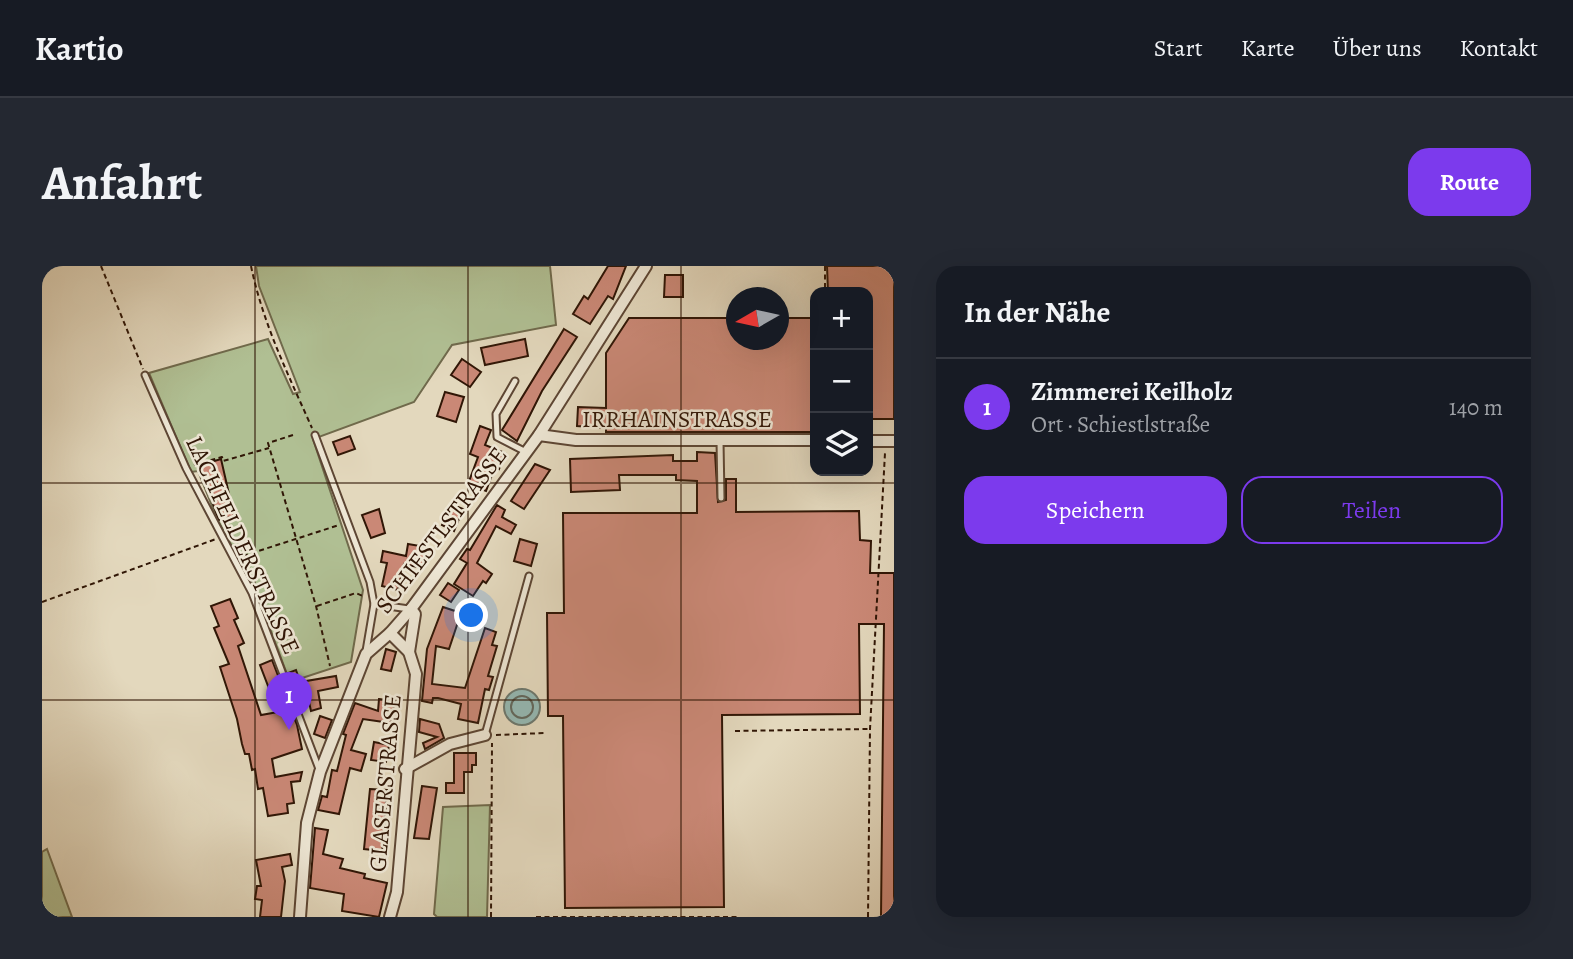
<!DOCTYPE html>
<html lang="de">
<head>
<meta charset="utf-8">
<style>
	body { margin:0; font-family:Alegreya,serif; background:#242831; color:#f1f3f6 }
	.controls { position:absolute; right:21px; top:21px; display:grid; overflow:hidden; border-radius:14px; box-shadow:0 7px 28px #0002 }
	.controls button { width:63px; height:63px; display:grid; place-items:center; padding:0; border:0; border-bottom:2px solid #363941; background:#171b24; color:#f1f3f6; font:35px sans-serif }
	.compass { position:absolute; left:684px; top:21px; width:63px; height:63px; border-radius:50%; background:#171b24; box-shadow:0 7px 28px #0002; rotate:261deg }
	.you { position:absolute; left:430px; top:350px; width:24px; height:24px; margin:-18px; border:5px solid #fff; border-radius:50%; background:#1a73e8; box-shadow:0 0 0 10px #1a73e833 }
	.badge { display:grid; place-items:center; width:46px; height:46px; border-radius:50%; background:#7c3aed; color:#fff; font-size:23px; font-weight:700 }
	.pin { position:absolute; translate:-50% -58px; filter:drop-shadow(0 2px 4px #0008) }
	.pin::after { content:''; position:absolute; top:37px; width:24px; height:21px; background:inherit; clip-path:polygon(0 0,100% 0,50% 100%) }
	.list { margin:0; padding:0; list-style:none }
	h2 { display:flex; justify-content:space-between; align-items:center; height:91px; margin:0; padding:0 28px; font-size:30px }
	h2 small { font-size:23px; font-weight:400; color:#9ea1a6 }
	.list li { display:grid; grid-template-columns:46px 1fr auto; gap:21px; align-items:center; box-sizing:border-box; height:98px; padding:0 28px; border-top:2px solid #363941 }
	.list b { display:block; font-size:26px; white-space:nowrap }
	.list p { margin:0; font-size:23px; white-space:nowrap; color:#9ea1a6 }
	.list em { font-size:23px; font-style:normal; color:#9ea1a6 }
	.actions { display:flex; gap:14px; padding:21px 28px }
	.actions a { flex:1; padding:16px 0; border:2px solid #7c3aed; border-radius:21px; text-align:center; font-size:24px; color:#7c3aed }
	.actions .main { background:#7c3aed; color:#fff }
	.icon { flex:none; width:38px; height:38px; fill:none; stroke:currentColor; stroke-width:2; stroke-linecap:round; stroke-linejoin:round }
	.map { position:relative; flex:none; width:852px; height:651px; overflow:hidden; border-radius:21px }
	header { display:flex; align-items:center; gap:42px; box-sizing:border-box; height:98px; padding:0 35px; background:#171b24; border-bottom:2px solid #363941 }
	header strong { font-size:33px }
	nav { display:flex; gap:38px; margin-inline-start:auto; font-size:24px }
	.intro { display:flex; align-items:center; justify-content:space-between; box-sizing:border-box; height:168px; padding:0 42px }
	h1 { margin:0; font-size:49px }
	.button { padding:18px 32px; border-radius:21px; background:#7c3aed; color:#fff; font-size:24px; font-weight:700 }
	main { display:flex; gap:42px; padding:0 42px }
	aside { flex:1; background:#171b24; border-radius:21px; box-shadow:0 7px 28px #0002 }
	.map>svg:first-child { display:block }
	.green { fill:#b0bf93; stroke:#706a4c; stroke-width:2 }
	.water { fill:#95b9b4; stroke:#6d786e; stroke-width:2 }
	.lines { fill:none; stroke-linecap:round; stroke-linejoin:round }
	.shore { stroke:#62685d; stroke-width:2 }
	.building { fill:#ca8876; stroke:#301606; stroke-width:2 }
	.lane-casing { stroke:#5d4634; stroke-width:9 }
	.street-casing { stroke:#5d4634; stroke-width:14 }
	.path { stroke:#301606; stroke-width:2; stroke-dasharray:5 3.5; stroke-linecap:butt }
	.lane { stroke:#ede6d4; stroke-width:5 }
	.street { stroke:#ede6d4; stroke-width:10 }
	.grid { fill:none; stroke:#301606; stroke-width:2; stroke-opacity:0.55 }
	.labels { text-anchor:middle; stroke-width:5; stroke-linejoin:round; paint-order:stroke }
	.street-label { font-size:24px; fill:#301606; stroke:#ede6d4 }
</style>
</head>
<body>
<header>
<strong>Kartio</strong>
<nav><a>Start</a><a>Karte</a><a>Über uns</a><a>Kontakt</a></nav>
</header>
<div class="intro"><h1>Anfahrt</h1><a class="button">Route</a></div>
<main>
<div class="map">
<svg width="852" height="651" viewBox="0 0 852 651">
	<rect width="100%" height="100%" fill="#e3d8bd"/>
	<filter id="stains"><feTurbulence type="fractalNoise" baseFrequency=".00286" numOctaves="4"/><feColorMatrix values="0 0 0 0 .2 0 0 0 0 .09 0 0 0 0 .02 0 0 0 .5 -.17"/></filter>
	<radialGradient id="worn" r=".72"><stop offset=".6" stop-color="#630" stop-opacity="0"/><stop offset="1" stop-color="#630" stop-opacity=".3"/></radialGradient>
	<g class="green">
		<polygon points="214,0 508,0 514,59 410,79 372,136 271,173 321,324 309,396 248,416 212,320 176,255 156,205 149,206 107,107 226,73 251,128 258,126 217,20"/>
		<polygon points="448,539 445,651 395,651 392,648 401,541"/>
		<polygon points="5,583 30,651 0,651 0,586"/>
	</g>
	<circle class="water" cx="480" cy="441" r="18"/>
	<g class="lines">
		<circle class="shore" cx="480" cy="441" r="11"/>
	</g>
	<g class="building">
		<polygon points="566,0 584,0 571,33 566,30 548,58 531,48 542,30 546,33"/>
		<polygon points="785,0 852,0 852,153 826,153 826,26 786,26"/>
		<polygon points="623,9 641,9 641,31 622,31"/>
		<polygon points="587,52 695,52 695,74 737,74 737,52 773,52 773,166 564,166 564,162 535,160 536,141 564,142 564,87"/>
		<polygon points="522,63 535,71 500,125 475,175 460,164"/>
		<polygon points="483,73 486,90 443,99 439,82"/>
		<polygon points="420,93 439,106 428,121 409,109"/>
		<polygon points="403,126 422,131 414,156 395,150"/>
		<polygon points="438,160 449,164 443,179 463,187 457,203 453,201 444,225 426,218 436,191 428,188"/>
		<polygon points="308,170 313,183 296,189 291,176"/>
		<polygon points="655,186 673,187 676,236 684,234 684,213 694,213 694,246 817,245 818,274 829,275 828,307 852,307 852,651 839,651 842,358 817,358 818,448 680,449 682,641 523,642 521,450 506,450 505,347 522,347 521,247 655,247 655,215 634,214 634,209 577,209 578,224 529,226 528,193 631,189 631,195 655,195"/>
		<polygon points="179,193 192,250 177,254 158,203 159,199"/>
		<polygon points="493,198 508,204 482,243 469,235"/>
		<polygon points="409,238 421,243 412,265 400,259"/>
		<polygon points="455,239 463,244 460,251 474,259 469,268 454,260 435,297 450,308 444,317 441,315 431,330 412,318 425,297 418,293 425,283 428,284"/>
		<polygon points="337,243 343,267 329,272 320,249"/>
		<polygon points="478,273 495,278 489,300 472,295"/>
		<polygon points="366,278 384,281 380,302 362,298 356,324 340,320 345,297 339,296 341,285 364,290"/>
		<polygon points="406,317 417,324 409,336 398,329"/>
		<polygon points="188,333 196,352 192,354 202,377 196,380 219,449 236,446 218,399 230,394 255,459 260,483 230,493 233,511 260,506 258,515 249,516 252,537 245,538 246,547 226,550 221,522 216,523 213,503 210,504 207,488 203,488 200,478 195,453 178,401 187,398 172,362 177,360 169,340"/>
		<polygon points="401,341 419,347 407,383 394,380 390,418 423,422 443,362 454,366 450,379 455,380 446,410 451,411 447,424 443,423 436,457 416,453 419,438 396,432 391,432 390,437 380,435 385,383"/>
		<polygon points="344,383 354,386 349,405 339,403"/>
		<polygon points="254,404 258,416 294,410 296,421 276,425 279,442 269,445 267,436 258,439 246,407"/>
		<polygon points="337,433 353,435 349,457 321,453 309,484 324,488 319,505 308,502 297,548 276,544 280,530 285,531 290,504 295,505 304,469 301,468 313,437 336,445"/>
		<polygon points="278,450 290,454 283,472 272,468"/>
		<polygon points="378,453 397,458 402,472 383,483 381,477 395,471 377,466"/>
		<polygon points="332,476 347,479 344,496 329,494"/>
		<polygon points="412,487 434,487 434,499 430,499 430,506 422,506 422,527 404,527 404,517 412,517"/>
		<polygon points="380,520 395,522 387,573 372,572"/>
		<polygon points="328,523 345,524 340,585 322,583"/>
		<polygon points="273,562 286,564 281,588 301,593 298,602 323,608 322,612 345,617 337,651 300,645 302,628 268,622"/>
		<polygon points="248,588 250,599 240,601 243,615 239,651 218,651 220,634 213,633 215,620 219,620 214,594"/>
	</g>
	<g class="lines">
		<g class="lane-casing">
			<g id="lane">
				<polyline points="103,109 144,202 210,327 277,503"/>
				<polyline points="473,115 454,148 455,171 484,186"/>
				<polyline points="273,169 328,316 332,338 324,385"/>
				<polyline points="678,175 679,232"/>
				<polyline points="332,338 367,343"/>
				<polyline points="443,469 487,310"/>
			</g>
		</g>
		<g class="street-casing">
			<g id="street">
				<polyline points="497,169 534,174 773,174"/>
				<polyline points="826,175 852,175"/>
				<polyline points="348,367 367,386 374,408 355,626 348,651"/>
				<polyline points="367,386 373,348 369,343"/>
				<polyline points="363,503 408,478 443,469"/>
				<polyline points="258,651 265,557 278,506 324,388 348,367 369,343 497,169 604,0"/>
			</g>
		</g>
		<g class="path">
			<polyline points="59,0 101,103"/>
			<path d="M209,0C221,58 246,108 270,162"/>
			<polyline points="783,0 783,26"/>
			<polyline points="251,169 226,177 274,340 288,400"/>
			<polyline points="152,199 180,191 181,195 227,182"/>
			<polyline points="201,290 297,259"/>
			<polyline points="0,336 174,273"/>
			<polyline points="275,340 314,327 323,331"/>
			<polyline points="693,465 828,463"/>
			<polyline points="454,469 502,467"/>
			<polyline points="449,651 450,477"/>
			<polyline points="494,651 697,651"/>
			<polyline points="826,651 828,463 843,187"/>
		</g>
		<use href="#lane" class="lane"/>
		<use href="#street" class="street"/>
	</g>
	<path class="grid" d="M213,0V651M426,0V651M639,0V651M0,217H852M0,434H852"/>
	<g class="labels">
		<g class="street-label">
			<text x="635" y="161">IRRHAINSTRASSE</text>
			<text transform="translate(399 264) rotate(-53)" y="8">SCHIESTLSTRASSE</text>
			<text transform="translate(201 279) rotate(65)" y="8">LACHFELDERSTRASSE</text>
			<text transform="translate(343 517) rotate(-85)" y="8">GLASERSTRASSE</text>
		</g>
	</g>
	<rect width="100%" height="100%" filter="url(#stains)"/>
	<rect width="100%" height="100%" fill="url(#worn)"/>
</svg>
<div class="controls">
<button>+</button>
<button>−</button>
<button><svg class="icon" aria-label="layers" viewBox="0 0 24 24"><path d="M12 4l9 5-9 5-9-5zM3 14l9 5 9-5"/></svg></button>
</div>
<svg class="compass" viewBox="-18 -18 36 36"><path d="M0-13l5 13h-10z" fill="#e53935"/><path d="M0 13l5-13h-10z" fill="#9ea1a6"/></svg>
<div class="you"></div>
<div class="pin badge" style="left:247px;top:464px">1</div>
</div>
<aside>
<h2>In der Nähe<small></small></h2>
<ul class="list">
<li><span class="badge">1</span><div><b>Zimmerei Keilholz</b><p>Ort · Schiestlstraße</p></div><em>140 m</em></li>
</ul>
<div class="actions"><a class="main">Speichern</a><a>Teilen</a></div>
</aside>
</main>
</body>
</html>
